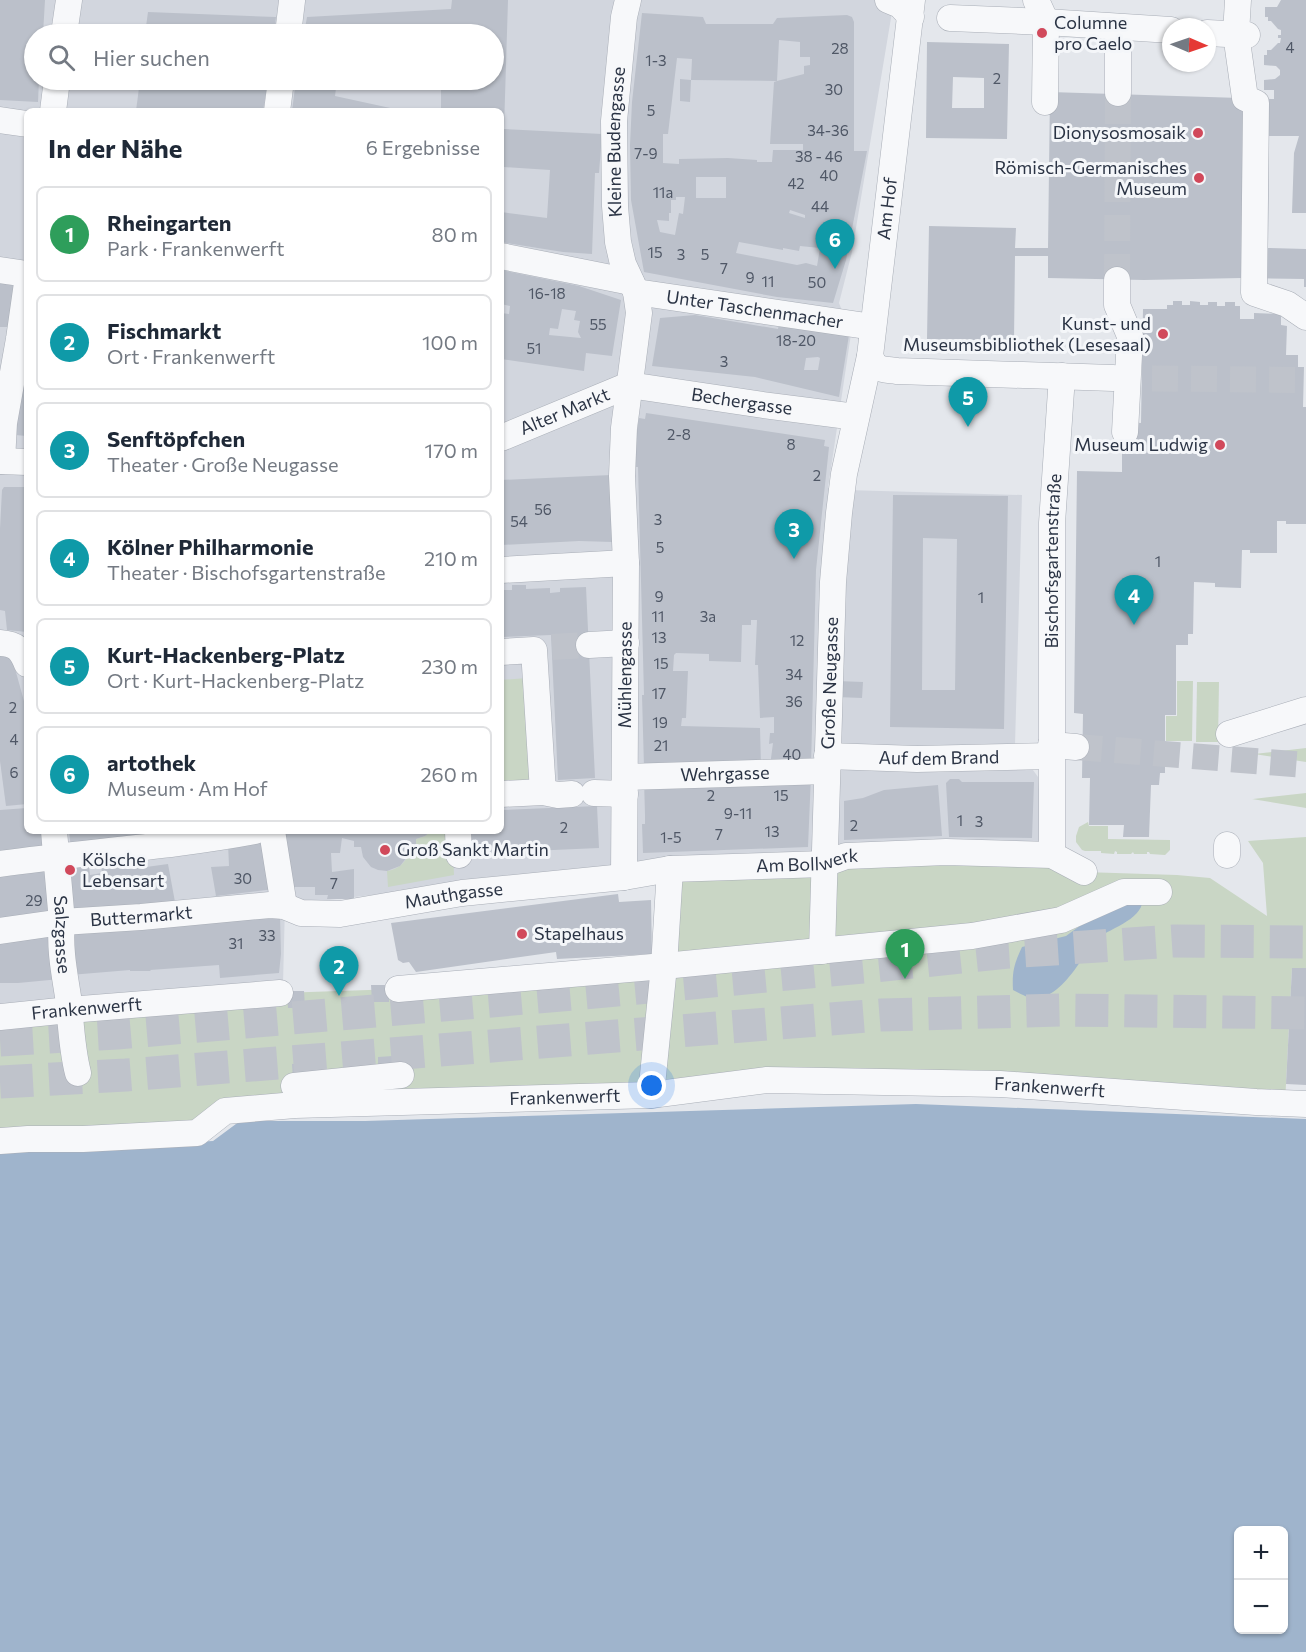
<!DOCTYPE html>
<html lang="de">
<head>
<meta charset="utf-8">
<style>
	body { margin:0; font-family:Commissioner,sans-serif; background:#f2f2f3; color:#1f2937 }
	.controls { position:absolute; right:18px; bottom:18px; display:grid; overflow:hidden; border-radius:9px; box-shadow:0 2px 4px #0004 }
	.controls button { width:54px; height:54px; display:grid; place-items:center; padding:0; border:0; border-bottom:2px solid #e0e1e3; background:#fff; color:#1f2937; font:30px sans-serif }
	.compass { position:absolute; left:1162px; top:18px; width:54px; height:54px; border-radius:50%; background:#fff; box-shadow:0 2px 4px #0004; rotate:92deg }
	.you { position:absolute; left:652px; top:1086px; width:21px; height:21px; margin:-15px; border:4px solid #fff; border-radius:50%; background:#1a73e8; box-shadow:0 0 0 9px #1a73e833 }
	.badge { display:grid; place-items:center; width:39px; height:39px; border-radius:50%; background:#d1495b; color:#fff; font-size:20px; font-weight:700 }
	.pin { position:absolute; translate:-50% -50px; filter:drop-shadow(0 2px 3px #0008) }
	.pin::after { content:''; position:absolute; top:32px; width:21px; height:18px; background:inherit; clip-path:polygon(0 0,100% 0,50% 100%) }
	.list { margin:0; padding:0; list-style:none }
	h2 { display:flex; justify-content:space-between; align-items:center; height:78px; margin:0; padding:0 24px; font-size:26px }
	h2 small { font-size:20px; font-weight:400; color:#747a83 }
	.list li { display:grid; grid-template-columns:39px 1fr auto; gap:18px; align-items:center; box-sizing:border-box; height:96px; margin:0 12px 12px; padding:0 12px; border:2px solid #e0e1e3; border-radius:9px }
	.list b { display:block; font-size:22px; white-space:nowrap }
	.list p { margin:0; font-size:20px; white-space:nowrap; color:#747a83 }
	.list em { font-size:20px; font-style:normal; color:#747a83 }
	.icon { flex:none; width:33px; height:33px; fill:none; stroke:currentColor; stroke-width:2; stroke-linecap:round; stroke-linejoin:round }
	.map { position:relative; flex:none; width:1306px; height:1652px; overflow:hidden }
	.search { position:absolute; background:#fff; box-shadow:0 2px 4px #0004; left:24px; top:24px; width:480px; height:66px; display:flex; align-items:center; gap:15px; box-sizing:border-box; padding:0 21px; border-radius:33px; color:#747a83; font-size:22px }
	.panel { position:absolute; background:#fff; box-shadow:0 2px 4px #0004; left:24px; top:108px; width:480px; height:726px; border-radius:9px }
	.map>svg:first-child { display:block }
	.built { fill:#d2d6de; fill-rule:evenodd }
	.green { fill:#c9d6c5 }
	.water { fill:#9fb4cc; fill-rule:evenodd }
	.building { fill:#bbc0ca; fill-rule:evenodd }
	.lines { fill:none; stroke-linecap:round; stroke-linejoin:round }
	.minor-tunnel { stroke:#bfc3cb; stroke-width:26; stroke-dasharray:26 13; stroke-linecap:butt }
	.major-tunnel { stroke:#bfc3cb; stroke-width:33; stroke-dasharray:33 16; stroke-linecap:butt }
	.minor-casing { stroke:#a9aeb7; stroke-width:27 }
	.minor { stroke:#f7f8fa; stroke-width:26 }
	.poi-dot { fill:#d1495b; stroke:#f4f6f9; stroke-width:2 }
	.labels { text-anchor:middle; stroke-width:6; stroke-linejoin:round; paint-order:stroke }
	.number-label { font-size:15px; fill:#4f5766 }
	.poi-label { font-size:18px; fill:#2b3445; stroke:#f4f6f9; text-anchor:start }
	.street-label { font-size:18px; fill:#2b3445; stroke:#f4f6f9 }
</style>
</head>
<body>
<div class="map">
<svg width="1306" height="1652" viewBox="0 0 1306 1652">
	<rect width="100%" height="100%" fill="#e4e7ec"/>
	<path class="built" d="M0,0H894L852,252L839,303L851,334L828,488L847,490L1022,495L1015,745L1038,777L1043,845L615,867L285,905L283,984L0,1012ZM34,34H494V80H34ZM27,111H501V831H27Z"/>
	<g class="green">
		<polygon points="527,678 532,781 501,782 501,680"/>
		<polygon points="1177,681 1193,681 1192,741 1166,741 1166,716 1177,716"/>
		<polygon points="1197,682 1219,682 1218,742 1196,742"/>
		<polygon points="1306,748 1306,762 1254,754"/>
		<polygon points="1306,793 1306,808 1252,799 1253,799"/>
		<polygon points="1088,822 1089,826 1108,826 1108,839 1170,840 1170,850 1165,855 1150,854 1149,852 1147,852 1147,854 1134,854 1133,852 1131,854 1117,854 1117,852 1115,851 1114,854 1101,853 1101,851 1085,851 1082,850 1076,842 1076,836 1079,827"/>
		<path d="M431,831H452L454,875L388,887L387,871C400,869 409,860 410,846H416V839L425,836Z"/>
		<polygon points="1306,837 1306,968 1292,968 1285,1103 1000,1084 226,1111 197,1133 0,1141 0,1017 280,993 398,989 663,966 671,869 946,852 1084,872 1177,875 1210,878 1267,916 1263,863 1248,841"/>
	</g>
	<g class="water">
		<path d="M1142,904C1137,923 1103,930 1091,944C1085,950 1083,959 1078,965C1070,977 1055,995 1040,998C1030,1000 1021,994 1013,990C1012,972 1014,964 1022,947L1066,936L1092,917L1121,905Z"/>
		<path d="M916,1104L1306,1119V1652H0V1153L213,1141L240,1121H365ZM1238,1530H1284V1630H1238Z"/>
	</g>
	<g class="building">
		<polygon points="0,0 45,0 43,34 34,34 34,80 39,80 38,102 0,100"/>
		<polygon points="452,0 508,0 504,129 602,134 599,173 595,173 592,254 563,252 501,242 501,212 547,218 550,170 504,167 504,168 501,168 501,111 441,111 441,80 494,80 494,34 304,34 307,17 451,9"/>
		<polygon points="1281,0 1306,0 1306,213 1292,213 1294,153 1299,136 1269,136 1268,248 1306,249 1306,287 1304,287 1304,279 1241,278 1144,280 1048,278 1048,256 1015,256 1014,341 927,339 929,226 1016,228 1015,248 1048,248 1050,92 1274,99 1274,90 1264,90 1264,80 1275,79 1280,75 1280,70 1276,66 1264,65 1264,55 1267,55 1267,50 1271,50 1278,43 1280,43 1281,38 1278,38 1278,35 1281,35 1281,30 1278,29 1271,21 1268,21 1268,17 1265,17 1265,7 1277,7"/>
		<polygon points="148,12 276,17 274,34 145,34"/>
		<path d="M642,13L703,17L706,24H773L777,18L847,15L852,17L854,22V151H867L846,260L833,303L777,297L644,272L631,200L630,145L632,102ZM779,40L800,42V57H810V65L804,66V74L777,81ZM677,58L692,59L691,80L680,79V101L690,102L691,80L777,81L774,82L770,144H803V150H773L772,162H757V160L728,158L679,159V164L663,163V134H668ZM696,177H726V198H696ZM676,197H685L683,214L679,213L675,235L660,232L657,220L669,221V213H671V200H676ZM790,210L805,215V218L789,213ZM739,242L783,250V248L799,251L800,246L820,248L817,266L806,263L797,265L736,253Z"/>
		<path d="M927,42L1009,44L1007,139L926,138ZM953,77L984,78V108H952Z"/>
		<polygon points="140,80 268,80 263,111 136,111"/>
		<polygon points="296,80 343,80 341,88 336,88 335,96 404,111 292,111"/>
		<path d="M501,270L579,286L621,300L612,356L586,353L584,371L501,359V313L509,314L510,306L501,304ZM562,309L576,311L574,320L580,321L578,332L581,338L549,335L550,328L558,329Z"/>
		<polygon points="0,283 16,286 9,327 0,327"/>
		<polygon points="1173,301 1182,301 1182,305 1190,305 1190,301 1200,302 1200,305 1208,305 1208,302 1217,302 1217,306 1225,306 1225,302 1235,302 1235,306 1240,306 1240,319 1254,319 1254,313 1281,314 1281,325 1287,326 1286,355 1298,355 1298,367 1304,367 1303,407 1306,407 1306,524 1286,524 1286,521 1277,521 1277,553 1250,553 1250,550 1242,550 1241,588 1215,587 1215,583 1194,582 1193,634 1188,634 1188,645 1176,645 1176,715 1165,715 1165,773 1160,773 1159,785 1151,785 1149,837 1123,837 1124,825 1089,825 1090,778 1082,778 1083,714 1074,713 1077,471 1122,472 1122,432 1131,422 1141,423 1143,309 1167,309 1167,305 1173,305"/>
		<path d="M695,315L778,329L779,324L849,335L839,397L755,377L652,366L660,318ZM818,357L820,358L818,370H804L806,358Z"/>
		<polygon points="27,364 27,436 15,435"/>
		<polygon points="646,413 825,440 824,446 829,447 816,570 811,766 770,766 773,743 769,744 770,733 774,733 774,717 760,718 758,665 755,665 757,620 751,620 751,625 742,625 741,662 709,661 709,654 676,653 674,655 673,671 688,671 686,718 682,718 681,726 760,728 761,766 644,767 642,695 644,695 638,467 632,467 639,418 645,419"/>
		<polygon points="611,475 613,542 579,541 501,545 501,480"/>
		<polygon points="4,487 27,487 27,632 7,630 5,611 0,610 0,529 2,490"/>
		<path d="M893,495L1008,496L1004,729L890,727ZM923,538L957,539L955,690H922Z"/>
		<polygon points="512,585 526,585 526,589 550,588 550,593 560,592 560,588 586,587 595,778 558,780 551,635 501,637 501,590 512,590"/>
		<polygon points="0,653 8,653 14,665 27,712 27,804 6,806 0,761"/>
		<polygon points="837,681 863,682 862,698 837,697"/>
		<polygon points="811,775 808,847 643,853 642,824 645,824 645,815 644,780"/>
		<polygon points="950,779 959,779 962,782 1034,782 1032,838 949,837 946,783"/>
		<polygon points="938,785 942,836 844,840 844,801 863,798 884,790"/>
		<polygon points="597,806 599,848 466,854 465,831 501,831 501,810"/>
		<polygon points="27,808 27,831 47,831 48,850 0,855 0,810"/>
		<polygon points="69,831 204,831 71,849"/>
		<polygon points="280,831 431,831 425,836 416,839 416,846 410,846 408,856 400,866 387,871 378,870 371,867 363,857 361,847 354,847 354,841 342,838 340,853 331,853 332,872 354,869 354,899 327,899 328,895 315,895 315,887 285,887"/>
		<polygon points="267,836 274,889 216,896 211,867 229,866 228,843"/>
		<polygon points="136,851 139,868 168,864 175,902 67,913 59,862 88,858 90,875 102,873 100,856"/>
		<polygon points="47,863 52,914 0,921 0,870"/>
		<polygon points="618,894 619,902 651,900 652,954 557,959 556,952 416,972 409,962 403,963 398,960 391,923"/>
		<polygon points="280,915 281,954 279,973 220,978 219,965 150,970 151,971 130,971 130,970 70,975 65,935 162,928"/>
		<polygon points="57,933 60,979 18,983 0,983 0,939"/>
		<polygon points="1292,968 1306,968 1306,1085 1286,1084"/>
		<polygon points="371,985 389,985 389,1002 372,1002"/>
		<polygon points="287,991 304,991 305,1008 288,1008"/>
		<polygon points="393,1056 394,1074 378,1075 378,1057"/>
		<polygon points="309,1063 310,1080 293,1081 292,1064"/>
	</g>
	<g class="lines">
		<g class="minor-tunnel">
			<polyline points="1117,280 1118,93"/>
			<polyline points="1113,378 1306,380"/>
			<polyline points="552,647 589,645"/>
			<polyline points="1076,747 1306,765"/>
		</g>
		<g class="major-tunnel">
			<polyline points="0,1040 117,1033 573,994 875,966 1008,952 1174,941 1306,942"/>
			<polyline points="0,1082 126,1075 881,1015 1063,1010 1306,1013"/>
		</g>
		<g class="minor-casing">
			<g id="minor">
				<polyline points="888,0 900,5 911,17"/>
				<polyline points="1036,0 1046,22 1045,102"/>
				<polyline points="1238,0 1236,34 1245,98 1256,103 1254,293 1287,304 1306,317"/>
				<polyline points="950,18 1046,22 1171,30"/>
				<polyline points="1118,27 1118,93"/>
				<polyline points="1207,33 1247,35"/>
				<polyline points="64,34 69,0"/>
				<polyline points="288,34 292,1"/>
				<polyline points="53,111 57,80"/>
				<polyline points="277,111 281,80"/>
				<polyline points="0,120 27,124"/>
				<polyline points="501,256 631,282"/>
				<polyline points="0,270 27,274"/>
				<polyline points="1117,280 1117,305 1130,336 1125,432"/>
				<path id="s1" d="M636,292L873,327"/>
				<path d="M870,356C876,371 882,369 897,371L1113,378"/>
				<path id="s2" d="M629,385L763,405L856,417"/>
				<path id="s3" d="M501,438L629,385"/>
				<polyline points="0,461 27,462"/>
				<polyline points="2,461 4,423 19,339 27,283"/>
				<polyline points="501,570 626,563"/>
				<path d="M0,643C16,644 21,649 27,664"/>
				<polyline points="589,645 626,643"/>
				<polyline points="501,652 534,650 543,792"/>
				<polyline points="1229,734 1306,710"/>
				<polyline points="1051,745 1076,747"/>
				<path id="s4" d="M827,756L917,759L1051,756"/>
				<path id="s5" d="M625,777L827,771"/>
				<polyline points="594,793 625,794"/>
				<polyline points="501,794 543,792 558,795 572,794"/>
				<path id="s6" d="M54,831L62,922C59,949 65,976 69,1003C71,1027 72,1050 78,1073"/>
				<polyline points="272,831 284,906"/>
				<polyline points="458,831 459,855"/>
				<path id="s7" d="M1052,855V523L1062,376"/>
				<polyline points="1227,855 1227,845"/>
				<path d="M0,864C85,852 171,847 255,831"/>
				<path id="s8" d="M624,877L626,563L622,476L624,428L639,313L636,292L623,264L618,242L615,206L614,121L624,17L628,0"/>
				<path id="s9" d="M0,931L62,922L141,917L270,905L284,906L301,913L340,914L462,893L624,877L670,869L824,864L846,856L946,852L1052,855L1084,872"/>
				<path id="s10" d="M822,951L833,582L839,513L844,474L870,356L912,0"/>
				<polyline points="398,989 664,966 972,936 1061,920 1124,892 1159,892"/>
				<path id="s11" d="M0,1017L69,1010L280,993"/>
				<polyline points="294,1086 401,1075"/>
				<polyline points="651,1095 664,966 670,869"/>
				<path id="s12" d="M0,1141L28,1139H83L197,1133L225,1111L295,1105L651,1095L767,1080L1000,1084L1256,1102L1306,1104"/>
			</g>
		</g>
		<use href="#minor" class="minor"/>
	</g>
	<g class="poi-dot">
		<circle cx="1042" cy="33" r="6"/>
		<circle cx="1198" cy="133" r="6"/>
		<circle cx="1199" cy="178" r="6"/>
		<circle cx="1163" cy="334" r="6"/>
		<circle cx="1220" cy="445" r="6"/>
		<circle cx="385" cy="850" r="6"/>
		<circle cx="70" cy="870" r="6"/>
		<circle cx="522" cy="934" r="6"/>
	</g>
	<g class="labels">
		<g class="number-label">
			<text x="1290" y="53">4</text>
			<text x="840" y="54">28</text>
			<text x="656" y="66">1-3</text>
			<text x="997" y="84">2</text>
			<text x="834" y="95">30</text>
			<text x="651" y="116">5</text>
			<text x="828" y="136">34-36</text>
			<text x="646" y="159">7-9</text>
			<text x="819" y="162">38 - 46</text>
			<text x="829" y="181">40</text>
			<text x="796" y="189">42</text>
			<text x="663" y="198">11a</text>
			<text x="820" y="212">44</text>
			<text x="655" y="258">15</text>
			<text x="681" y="260">3</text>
			<text x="705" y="260">5</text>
			<text x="724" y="274">7</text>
			<text x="750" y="283">9</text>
			<text x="768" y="287">11</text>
			<text x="817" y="288">50</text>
			<text x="547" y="299">16-18</text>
			<text x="598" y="330">55</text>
			<text x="796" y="346">18-20</text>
			<text x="534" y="354">51</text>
			<text x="724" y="367">3</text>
			<text x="679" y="440">2-8</text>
			<text x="791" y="450">8</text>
			<text x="817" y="481">2</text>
			<text x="543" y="515">56</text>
			<text x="658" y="525">3</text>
			<text x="519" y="527">54</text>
			<text x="660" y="553">5</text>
			<text x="1158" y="567">1</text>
			<text x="659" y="602">9</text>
			<text x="981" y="603">1</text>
			<text x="658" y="622">11</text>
			<text x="708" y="622">3a</text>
			<text x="659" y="643">13</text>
			<text x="797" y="646">12</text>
			<text x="661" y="669">15</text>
			<text x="794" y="680">34</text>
			<text x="659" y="699">17</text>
			<text x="794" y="707">36</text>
			<text x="13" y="713">2</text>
			<text x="660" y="728">19</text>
			<text x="14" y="745">4</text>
			<text x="661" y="751">21</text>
			<text x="792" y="760">40</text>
			<text x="14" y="778">6</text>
			<text x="711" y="801">2</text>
			<text x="781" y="801">15</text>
			<text x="738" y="819">9-11</text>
			<text x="960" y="826">1</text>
			<text x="979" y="827">3</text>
			<text x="854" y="831">2</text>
			<text x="564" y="833">2</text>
			<text x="772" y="837">13</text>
			<text x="719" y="840">7</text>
			<text x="671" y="843">1-5</text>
			<text x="243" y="884">30</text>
			<text x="334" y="889">7</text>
			<text x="34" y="906">29</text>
			<text x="267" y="941">33</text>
			<text x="236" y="949">31</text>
		</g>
		<g class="poi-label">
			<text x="1054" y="29">Columne<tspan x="1054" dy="21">pro Caelo</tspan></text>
			<text x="1186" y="139" text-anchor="end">Dionysosmosaik</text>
			<text x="1187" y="174" text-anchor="end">Römisch-Germanisches<tspan x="1187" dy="21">Museum</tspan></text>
			<text x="1151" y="330" text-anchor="end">Kunst- und<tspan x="1151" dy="21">Museumsbibliothek (Lesesaal)</tspan></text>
			<text x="1208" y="451" text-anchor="end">Museum Ludwig</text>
			<text x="397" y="856">Groß Sankt Martin</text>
			<text x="82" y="866">Kölsche<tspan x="82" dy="21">Lebensart</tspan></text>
			<text x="534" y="940">Stapelhaus</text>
		</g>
		<g class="street-label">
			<text dy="6" stroke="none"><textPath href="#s8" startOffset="740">Kleine Budengasse</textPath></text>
			<text dy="6" stroke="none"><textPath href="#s10" startOffset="747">Am Hof</textPath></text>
			<text dy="6" stroke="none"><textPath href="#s1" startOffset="120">Unter Taschenmacher</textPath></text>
			<text dy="6" stroke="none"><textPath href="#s2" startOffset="114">Bechergasse</textPath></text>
			<text dy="6" stroke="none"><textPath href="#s3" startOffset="69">Alter Markt</textPath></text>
			<text dy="6" stroke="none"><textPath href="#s7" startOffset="294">Bischofsgartenstraße</textPath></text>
			<text dy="6" stroke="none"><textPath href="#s8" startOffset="202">Mühlengasse</textPath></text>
			<text dy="6" stroke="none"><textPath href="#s10" startOffset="268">Große Neugasse</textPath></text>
			<text dy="6" stroke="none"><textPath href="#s4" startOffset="112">Auf dem Brand</textPath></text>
			<text dy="6" stroke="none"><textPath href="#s5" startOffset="100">Wehrgasse</textPath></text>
			<text dy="6" stroke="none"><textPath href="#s9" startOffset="814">Am Bollwerk</textPath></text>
			<text dy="6" stroke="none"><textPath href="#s9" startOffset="458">Mauthgasse</textPath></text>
			<text dy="6" stroke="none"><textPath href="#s9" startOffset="142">Buttermarkt</textPath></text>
			<text dy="6" stroke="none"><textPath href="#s6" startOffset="104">Salzgasse</textPath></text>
			<text dy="6" stroke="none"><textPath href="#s11" startOffset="87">Frankenwerft</textPath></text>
			<text dy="6" stroke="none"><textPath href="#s12" startOffset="1059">Frankenwerft</textPath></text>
			<text dy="6" stroke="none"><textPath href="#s12" startOffset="573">Frankenwerft</textPath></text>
		</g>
	</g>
</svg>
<div class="controls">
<button>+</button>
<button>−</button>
</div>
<svg class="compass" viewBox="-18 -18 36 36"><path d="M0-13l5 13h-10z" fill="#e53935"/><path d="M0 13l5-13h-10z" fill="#747a83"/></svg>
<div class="you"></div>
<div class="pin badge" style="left:905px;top:979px;background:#2e9e5b">1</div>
<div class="pin badge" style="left:339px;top:996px;background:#0f9aa8">2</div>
<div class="pin badge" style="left:794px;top:559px;background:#0f9aa8">3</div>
<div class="pin badge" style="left:1134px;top:625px;background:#0f9aa8">4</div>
<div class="pin badge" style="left:968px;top:427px;background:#0f9aa8">5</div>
<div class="pin badge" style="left:835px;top:269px;background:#0f9aa8">6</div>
<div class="search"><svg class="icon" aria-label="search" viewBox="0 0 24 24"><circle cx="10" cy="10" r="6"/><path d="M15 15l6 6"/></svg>Hier suchen</div>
<section class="panel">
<h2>In der Nähe<small>6 Ergebnisse</small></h2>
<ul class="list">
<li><span class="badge" style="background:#2e9e5b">1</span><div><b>Rheingarten</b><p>Park · Frankenwerft</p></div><em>80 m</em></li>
<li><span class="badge" style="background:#0f9aa8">2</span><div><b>Fischmarkt</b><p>Ort · Frankenwerft</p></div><em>100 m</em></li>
<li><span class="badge" style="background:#0f9aa8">3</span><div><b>Senftöpfchen</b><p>Theater · Große Neugasse</p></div><em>170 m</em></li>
<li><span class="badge" style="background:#0f9aa8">4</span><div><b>Kölner Philharmonie</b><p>Theater · Bischofsgartenstraße</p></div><em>210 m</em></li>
<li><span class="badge" style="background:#0f9aa8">5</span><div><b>Kurt-Hackenberg-Platz</b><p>Ort · Kurt-Hackenberg-Platz</p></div><em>230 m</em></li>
<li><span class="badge" style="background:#0f9aa8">6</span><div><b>artothek</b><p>Museum · Am Hof</p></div><em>260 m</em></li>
</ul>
</section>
</div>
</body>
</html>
